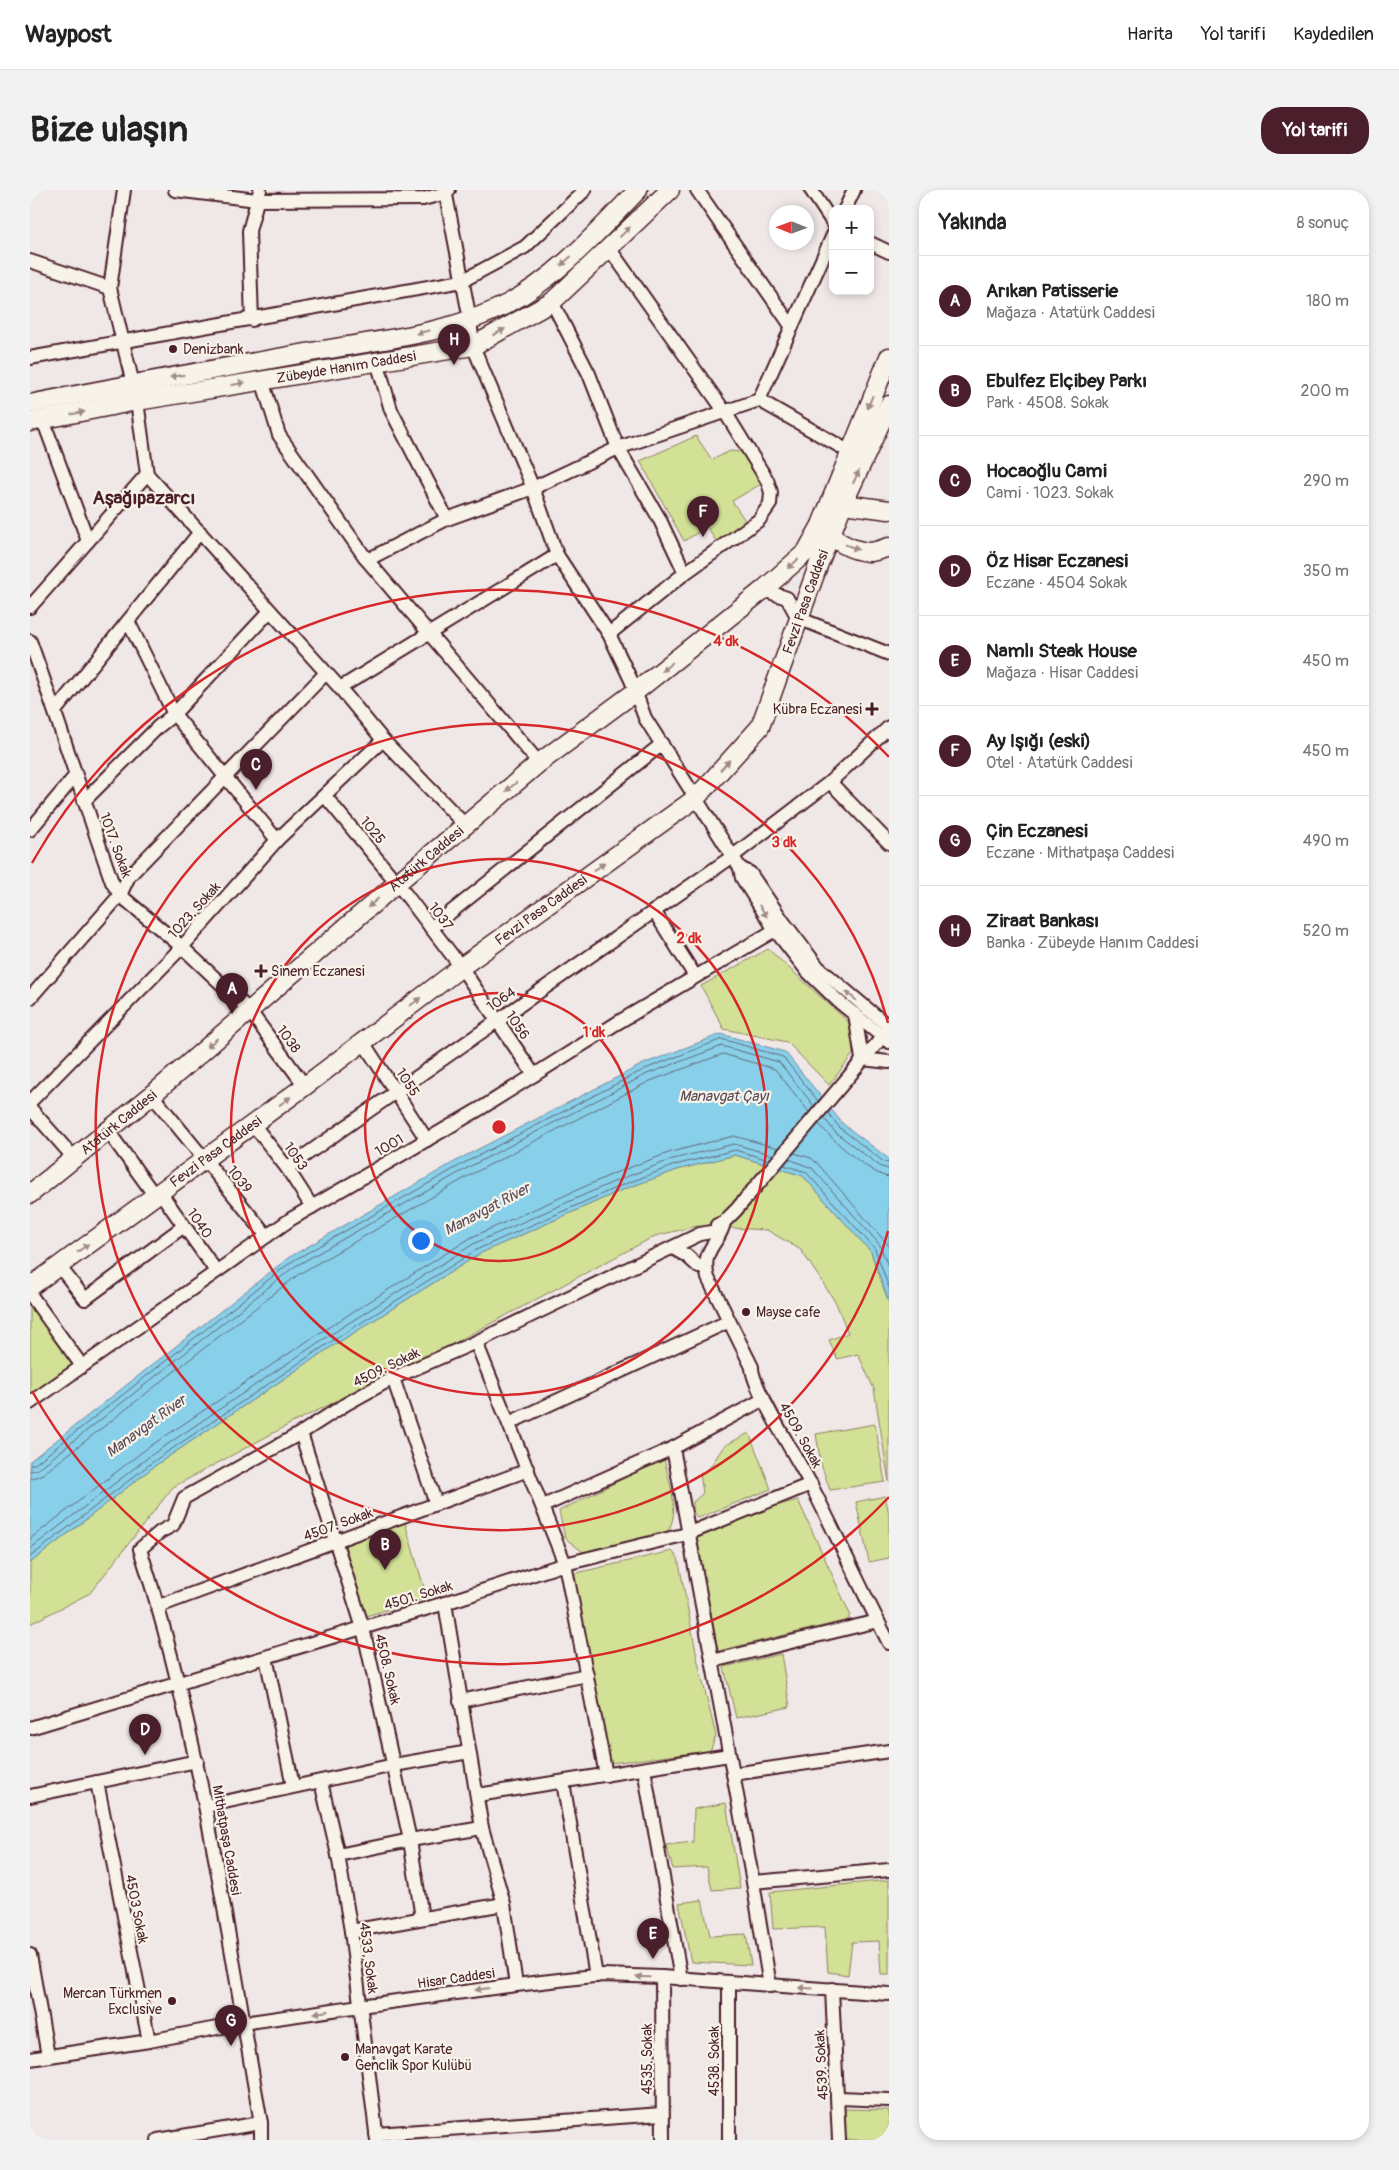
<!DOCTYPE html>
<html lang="tr">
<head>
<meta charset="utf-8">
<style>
	body { margin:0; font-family:Pangolin,sans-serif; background:#f2f2f2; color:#222 }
	.controls { position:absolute; right:15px; top:15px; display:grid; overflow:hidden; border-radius:10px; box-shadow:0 2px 8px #0003 }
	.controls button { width:45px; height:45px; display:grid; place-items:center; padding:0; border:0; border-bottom:1px solid #e0e0e0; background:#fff; color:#222; font:25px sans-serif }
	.compass { position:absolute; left:739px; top:15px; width:45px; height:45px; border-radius:50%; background:#fff; box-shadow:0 2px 8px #0003; rotate:271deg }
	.you { position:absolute; left:390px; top:1050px; width:18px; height:18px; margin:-12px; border:4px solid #fff; border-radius:50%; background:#1a73e8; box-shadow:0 0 0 8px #1a73e833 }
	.badge { display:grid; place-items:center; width:32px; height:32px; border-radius:50%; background:#4a1f2b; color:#fff; font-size:16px; font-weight:700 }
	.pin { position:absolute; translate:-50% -41px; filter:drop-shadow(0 1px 2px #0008) }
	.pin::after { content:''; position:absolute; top:26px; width:18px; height:15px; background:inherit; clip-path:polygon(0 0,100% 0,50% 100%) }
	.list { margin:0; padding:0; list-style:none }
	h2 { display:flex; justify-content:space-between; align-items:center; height:65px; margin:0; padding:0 20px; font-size:21px }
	h2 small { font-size:16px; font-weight:400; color:#767676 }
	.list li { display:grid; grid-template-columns:32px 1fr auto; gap:15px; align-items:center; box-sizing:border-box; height:90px; padding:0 20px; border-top:1px solid #e0e0e0 }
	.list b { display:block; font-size:19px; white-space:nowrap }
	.list p { margin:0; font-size:16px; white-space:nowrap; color:#767676 }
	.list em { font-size:16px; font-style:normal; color:#767676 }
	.map { position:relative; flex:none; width:859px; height:1950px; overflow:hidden; border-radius:20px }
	header { display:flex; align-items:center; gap:30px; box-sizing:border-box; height:70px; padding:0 25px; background:#fff; border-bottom:1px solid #e0e0e0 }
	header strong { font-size:24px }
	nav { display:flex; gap:28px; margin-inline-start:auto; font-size:18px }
	.intro { display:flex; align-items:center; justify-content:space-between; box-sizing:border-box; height:120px; padding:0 30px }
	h1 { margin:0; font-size:35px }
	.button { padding:12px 22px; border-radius:20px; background:#4a1f2b; color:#fff; font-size:18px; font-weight:700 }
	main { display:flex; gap:30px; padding:0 30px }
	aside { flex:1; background:#fff; border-radius:20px; box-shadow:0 2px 8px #0003 }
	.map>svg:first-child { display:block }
	.green { fill:#d2e195; stroke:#8e8060 }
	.water { fill:#88d0e9; stroke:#6f899d }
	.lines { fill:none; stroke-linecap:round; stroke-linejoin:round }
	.shore { stroke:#636677; stroke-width:1 }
	.street-casing { stroke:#4a1f2b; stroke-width:16 }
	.secondary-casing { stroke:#4a1f2b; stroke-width:21 }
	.street { stroke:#f7f3e8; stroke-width:12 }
	.secondary { stroke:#f7f3e8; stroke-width:18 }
	.oneway { fill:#a0898a }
	.ring { fill:none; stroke:#d62828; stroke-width:2.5 }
	.poi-dot { fill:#4a1f2b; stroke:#f7f3e8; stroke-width:2 }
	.labels { text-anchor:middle; stroke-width:4.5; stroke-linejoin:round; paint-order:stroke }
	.poi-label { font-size:14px; fill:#4a1f2b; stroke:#f7f3e8; text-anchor:start }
	.street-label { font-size:14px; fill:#4a1f2b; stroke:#f7f3e8 }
	.water-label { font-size:15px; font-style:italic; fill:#5a4b5a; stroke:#f7f3e8 }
	.district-label { font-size:19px; font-weight:bold; fill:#4a1f2b; stroke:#f7f3e8 }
	.centre { fill:#d62828; stroke:#f7f3e8; stroke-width:2.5 }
	.ring-label { font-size:15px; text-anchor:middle; font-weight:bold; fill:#d62828; stroke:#f7f3e8; stroke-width:4.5; stroke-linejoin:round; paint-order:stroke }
</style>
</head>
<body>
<header>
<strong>Waypost</strong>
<nav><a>Harita</a><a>Yol tarifi</a><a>Kaydedilen</a></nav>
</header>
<div class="intro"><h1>Bize ulaşın</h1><a class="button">Yol tarifi</a></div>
<main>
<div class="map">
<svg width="859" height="1950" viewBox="0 0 859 1950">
	<rect width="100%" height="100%" fill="#f0e7e7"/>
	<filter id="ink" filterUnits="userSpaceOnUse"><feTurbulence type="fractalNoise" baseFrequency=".02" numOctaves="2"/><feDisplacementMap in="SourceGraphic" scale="10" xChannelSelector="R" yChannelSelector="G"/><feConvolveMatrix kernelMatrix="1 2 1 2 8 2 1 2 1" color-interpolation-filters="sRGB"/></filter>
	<g filter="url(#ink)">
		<g class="green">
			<polygon points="666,246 682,270 700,261 713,262 731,294 702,311 716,332 686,351 677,337 654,351 610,271"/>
			<polygon points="738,759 822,835 823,864 799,895 757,852 694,839 671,796"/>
			<polygon points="705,965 773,986 841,1062 859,1113 859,1292 844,1199 828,1164 807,1169 799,1150 818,1143 806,1113 771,1060 737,1040 667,1036 625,1046 413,1159 262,1233 143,1297 60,1403 0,1434 0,1373 126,1275 298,1159 451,1063 592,1000 647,980"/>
			<polygon points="0,1112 45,1175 0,1208"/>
			<polygon points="845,1234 855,1292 800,1300 791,1274 786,1244"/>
			<polygon points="719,1243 741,1299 668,1328 663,1322 663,1312 673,1303 670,1284 678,1280 694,1256"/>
			<path d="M634,1268C638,1291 652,1322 637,1342L553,1362L535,1348L529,1321Z"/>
			<polygon points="855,1306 859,1324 859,1368 839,1372 826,1312"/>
			<polygon points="768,1310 820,1424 818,1430 688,1461 667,1348 748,1315"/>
			<polygon points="375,1333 397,1408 336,1426 314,1352"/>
			<polygon points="642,1361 648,1368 668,1472 686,1546 680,1561 581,1573 542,1384"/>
			<polygon points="751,1464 760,1517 706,1528 694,1477"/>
			<polygon points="696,1613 710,1698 682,1700 677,1677 643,1679 636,1655 663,1652 664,1619"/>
			<polygon points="859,1690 859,1784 851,1784 849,1751 822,1752 818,1785 798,1782 795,1737 743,1739 740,1702"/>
			<polygon points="672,1710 680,1746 716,1744 721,1775 661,1772 649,1713"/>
			<polygon points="814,1919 859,1920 859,1950 813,1950"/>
		</g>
		<polygon class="water" points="691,844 755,862 813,934 859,969 859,1113 841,1062 773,986 705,965 647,980 592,1000 451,1063 298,1159 126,1275 0,1373 0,1271 258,1068 433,967 613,874"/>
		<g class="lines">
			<g class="shore">
				<polyline points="798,923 810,938 854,972 859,973"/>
				<polyline points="794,928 805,942 851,977 859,979"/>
				<path d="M789,934C800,948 842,986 859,987"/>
				<polyline points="764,963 781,968 787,973 859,1056"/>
				<polyline points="759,969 782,978 850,1055 859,1079"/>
				<polyline points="754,975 776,982 845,1059 859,1098"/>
				<polyline points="0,1275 5,1274 261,1072 436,972 615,879 692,849 753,867 788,911"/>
				<polyline points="0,1281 8,1279 264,1077 439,977 617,884 692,856 749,872 784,916"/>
				<polyline points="0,1289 13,1284 269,1084 442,984 620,891 693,864 745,879 779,922"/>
				<polyline points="0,1349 116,1259 288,1144 442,1047 585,983 641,962 704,946 748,958"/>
				<polyline points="0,1359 120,1266 292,1150 445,1053 588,990 643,969 704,954 743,965"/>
				<polyline points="0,1367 124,1271 296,1155 448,1059 590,996 645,975 705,960 739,970"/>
			</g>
			<g class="street-casing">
				<g id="street">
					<polyline points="94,0 80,98 107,211 117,284 310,498 353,550 435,635"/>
					<polyline points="145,0 227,10 393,9 416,3 419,0"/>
					<polyline points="415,0 440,130 443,156 503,298 527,365 579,444 601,490 615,528 710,678 712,688 745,740 778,782 808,811 859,852"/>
					<polyline points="667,0 762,137"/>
					<polyline points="781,0 803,33"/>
					<polyline points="815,19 824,0"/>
					<polyline points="840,53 859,62"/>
					<polyline points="0,71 80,98"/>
					<polyline points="522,112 559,184 588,258 629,328 655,383"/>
					<polyline points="222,130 219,41 230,0"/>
					<polyline points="0,168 432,91 495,57 555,0"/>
					<polyline points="347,171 361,220 417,329"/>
					<polyline points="232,190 249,245 337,370 509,573"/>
					<polyline points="729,210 820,262"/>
					<polyline points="13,230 58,351"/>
					<polyline points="337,370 417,329 503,298 588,258 729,210 803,45"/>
					<polyline points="733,400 757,408 768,428 859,464"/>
					<polyline points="0,417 117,284"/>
					<polyline points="98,431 144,524 247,650"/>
					<polyline points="579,444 655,383 729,330 740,314 741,302 737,290 695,222 579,58"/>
					<path d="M0,451C29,531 54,612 82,692L90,705L152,757L219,820L275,896"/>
					<polyline points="310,498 527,365"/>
					<polyline points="25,521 170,342"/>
					<polyline points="800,592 859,653"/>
					<polyline points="295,606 367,693 431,777 504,885"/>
					<polyline points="54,611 128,537 144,524 240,421"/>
					<polyline points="0,640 45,586"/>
					<polyline points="710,678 720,683 752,730 788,777 859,837"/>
					<polyline points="624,721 665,786"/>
					<polyline points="401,738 632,554"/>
					<polyline points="0,808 90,705 99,686 295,484"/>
					<polyline points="825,824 832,869 859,872"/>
					<polyline points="333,852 397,950"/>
					<polyline points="122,905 237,1046"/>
					<polyline points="0,912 152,757 247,650 353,550"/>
					<polyline points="0,918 44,968"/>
					<polyline points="223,934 257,978 282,1017"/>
					<polyline points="78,941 125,1006"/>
					<polyline points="257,978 703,666 800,592 859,537"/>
					<polyline points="130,1002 186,1081"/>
					<path d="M694,1032C691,1053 670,1058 678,1088L722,1177C721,1196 770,1273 781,1295C808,1348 832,1401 859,1453"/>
					<polyline points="687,1035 694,1032 706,1020 859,839"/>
					<polyline points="643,1058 657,1066 669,1077"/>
					<polyline points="29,1076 55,1109 154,1036"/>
					<polyline points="0,1104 52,1176"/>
					<polyline points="446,1152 535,1374 576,1585"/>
					<polyline points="363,1188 406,1314"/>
					<polyline points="0,1213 261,1029 453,917 587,833 745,740"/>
					<polyline points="479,1233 693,1134"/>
					<polyline points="271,1243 333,1438 380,1650 392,1728"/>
					<polyline points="643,1258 723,1692 740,1796"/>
					<polyline points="513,1316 643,1258 734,1209"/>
					<polyline points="415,1413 452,1638 474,1714 486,1795"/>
					<polyline points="129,1416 498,1280"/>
					<polyline points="236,1467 263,1596"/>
					<polyline points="682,1471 848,1431"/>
					<polyline points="430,1511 557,1485"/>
					<polyline points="0,1538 415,1413 535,1374 657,1344 781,1294"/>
					<polyline points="614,1579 651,1789"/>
					<polyline points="703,1584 859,1561"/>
					<polyline points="67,1592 119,1851"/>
					<polyline points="291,1592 308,1665 321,1741 347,1950"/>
					<polyline points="533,1592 566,1786"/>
					<polyline points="448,1605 699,1565"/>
					<polyline points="0,1606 167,1571"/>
					<polyline points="176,1616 364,1575 439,1562"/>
					<polyline points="308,1665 380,1650 452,1638"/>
					<polyline points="723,1692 859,1680"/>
					<polyline points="321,1741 474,1714"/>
					<polyline points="0,1765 18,1866"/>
					<polyline points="632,1787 633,1950"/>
					<polyline points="802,1799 809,1950"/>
					<polyline points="0,1869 119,1851 213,1833 330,1816 486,1795 572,1785 632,1787 859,1804"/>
					<polyline points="809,1908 859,1910"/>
					<polyline points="346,1944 632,1924"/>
					<polyline points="128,1950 231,1933"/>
					<path d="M231,1950V1933C197,1741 171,1546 110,1359L130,1342L143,1335L154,1308L271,1243L316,1214L363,1188L446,1152L670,1044L681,1042"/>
					<polyline points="699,1950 699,1792"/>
				</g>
			</g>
			<g class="secondary-casing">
				<g id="secondary">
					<path d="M0,214C95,195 191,178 287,161C350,150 420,144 477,114C528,87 569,40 608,0"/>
					<path id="s1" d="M0,232L107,211L443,156L522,112L640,0"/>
					<polyline points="804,309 813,314 859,320"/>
					<path d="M793,337C802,350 822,361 839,362C845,362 853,359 859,357"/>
					<path id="s2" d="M0,1004L122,905L367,693L509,573L605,502L733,400L776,362L791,335L859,167"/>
					<path id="s3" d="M0,1097L275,896L434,775L666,608L730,537L789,373L813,314L859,215"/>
				</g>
			</g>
			<use href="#street" class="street"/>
			<use href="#secondary" class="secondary"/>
		</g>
		<defs><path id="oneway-solid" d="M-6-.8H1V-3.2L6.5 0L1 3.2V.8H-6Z" transform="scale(1.25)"/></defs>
		<g class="oneway">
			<use href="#oneway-solid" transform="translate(595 42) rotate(-44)"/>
			<use href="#oneway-solid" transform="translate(536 71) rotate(138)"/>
			<use href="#oneway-solid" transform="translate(393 142) rotate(167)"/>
			<use href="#oneway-solid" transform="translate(469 142) rotate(-29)"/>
			<use href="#oneway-solid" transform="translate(147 186) rotate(170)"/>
			<use href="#oneway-solid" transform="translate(208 194) rotate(-10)"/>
			<use href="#oneway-solid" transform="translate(840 212) rotate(112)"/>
			<use href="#oneway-solid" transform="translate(48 223) rotate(-11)"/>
			<use href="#oneway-solid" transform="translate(826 287) rotate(-65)"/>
			<use href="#oneway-solid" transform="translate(822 357) rotate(21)"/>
			<use href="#oneway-solid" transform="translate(763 374) rotate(139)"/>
			<use href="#oneway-solid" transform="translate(637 477) rotate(141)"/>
			<use href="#oneway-solid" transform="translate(695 575) rotate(-48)"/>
			<use href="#oneway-solid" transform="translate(481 597) rotate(140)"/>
			<use href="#oneway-solid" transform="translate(569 677) rotate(-36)"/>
			<use href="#oneway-solid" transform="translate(343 713) rotate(139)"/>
			<use href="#oneway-solid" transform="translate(733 721) rotate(57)"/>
			<use href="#oneway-solid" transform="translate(821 806) rotate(-141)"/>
			<use href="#oneway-solid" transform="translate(385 812) rotate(-37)"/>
			<use href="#oneway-solid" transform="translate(182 853) rotate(139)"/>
			<use href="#oneway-solid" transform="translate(255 911) rotate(-36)"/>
			<use href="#oneway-solid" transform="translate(53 1058) rotate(-36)"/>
			<use href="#oneway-solid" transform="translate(613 1787) rotate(-178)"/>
			<use href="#oneway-solid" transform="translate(776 1798) rotate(-177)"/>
			<use href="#oneway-solid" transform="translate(452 1799) rotate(172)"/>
			<use href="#oneway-solid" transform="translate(291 1822) rotate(172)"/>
		</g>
	</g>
	<g class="ring">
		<circle cx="469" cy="937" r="134"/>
		<circle cx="469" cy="937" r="268"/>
		<path d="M858 1041A403 403 0 1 1 858 833"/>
		<path d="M859 1307A537 537 0 0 1 2 1201M2 673A537 537 0 0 1 859 567"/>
	</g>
	<g class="poi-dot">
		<circle cx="143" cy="159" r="5"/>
		<path d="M839.5 511.5h5v5h5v5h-5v5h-5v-5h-5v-5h5z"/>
		<path d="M228.5 773.5h5v5h5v5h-5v5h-5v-5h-5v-5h5z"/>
		<circle cx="716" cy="1122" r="5"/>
		<circle cx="142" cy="1811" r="5"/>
		<circle cx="315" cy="1867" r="5"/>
	</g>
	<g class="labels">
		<g class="poi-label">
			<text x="153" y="164">Denizbank</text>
			<text x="832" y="524" text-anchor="end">Kübra Eczanesi</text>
			<text x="241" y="786">Sinem Eczanesi</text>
			<text x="726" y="1127">Mayse cafe</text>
			<text x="132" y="1808" text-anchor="end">Mercan Türkmen<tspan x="132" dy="16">Exclusive</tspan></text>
			<text x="325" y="1864">Manavgat Karate<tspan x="325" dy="16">Genclik Spor Kulübü</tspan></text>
		</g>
		<g class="street-label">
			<text dy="5" stroke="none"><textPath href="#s1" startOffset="321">Zübeyde Hanım Caddesi</textPath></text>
			<text dy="5" stroke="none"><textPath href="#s3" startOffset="1055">Fevzi Pasa Caddesi</textPath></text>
			<text transform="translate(343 640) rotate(50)" y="5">1025</text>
			<text transform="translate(86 655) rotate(70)" y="5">1017. Sokak</text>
			<text dy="5" stroke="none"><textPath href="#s2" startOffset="519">Atatürk Caddesi</textPath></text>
			<text transform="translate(164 720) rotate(-48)" y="5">1023. Sokak</text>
			<text dy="5" stroke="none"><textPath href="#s3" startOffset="635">Fevzi Pasa Caddesi</textPath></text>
			<text transform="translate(411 726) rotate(53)" y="5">1037</text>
			<text transform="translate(471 809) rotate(-35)" y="5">1064</text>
			<text transform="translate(488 835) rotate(56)" y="5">1056</text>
			<text transform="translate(259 849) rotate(54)" y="5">1038</text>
			<text transform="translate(378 892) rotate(57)" y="5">1055</text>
			<text dy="5" stroke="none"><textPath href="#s2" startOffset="114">Atatürk Caddesi</textPath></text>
			<text transform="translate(359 955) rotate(-30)" y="5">1001</text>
			<text dy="5" stroke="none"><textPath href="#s3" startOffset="230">Fevzi Pasa Caddesi</textPath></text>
			<text transform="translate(266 966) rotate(55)" y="5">1053</text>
			<text transform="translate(210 989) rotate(51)" y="5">1039</text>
			<text transform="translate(170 1033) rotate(55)" y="5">1040</text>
			<text transform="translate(356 1177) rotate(-26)" y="5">4509. Sokak</text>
			<text transform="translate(771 1245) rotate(61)" y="5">4509. Sokak</text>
			<text transform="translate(308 1334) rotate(-20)" y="5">4507. Sokak</text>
			<text transform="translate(388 1405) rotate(-17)" y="5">4501. Sokak</text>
			<text transform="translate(358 1479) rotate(77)" y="5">4508. Sokak</text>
			<text transform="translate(197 1650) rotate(80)" y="5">Mithatpaşa Caddesi</text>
			<text transform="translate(107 1719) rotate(79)" y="5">4503 Sokak</text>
			<text transform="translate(339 1768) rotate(83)" y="5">4533, Sokak</text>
			<text transform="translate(426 1788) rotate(-8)" y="5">Hisar Caddesi</text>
			<text transform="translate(617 1869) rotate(-90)" y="5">4535. Sokak</text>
			<text transform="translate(684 1871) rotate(-90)" y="5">4538. Sokak</text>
			<text transform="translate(791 1875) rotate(-93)" y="5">4539. Sokak</text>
		</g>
		<g class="water-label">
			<text x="694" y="911">Manavgat Çayı</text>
			<text transform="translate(457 1019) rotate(-28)" y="5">Manavgat River</text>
			<text transform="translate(116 1236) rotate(-36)" y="5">Manavgat River</text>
		</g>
		<g class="district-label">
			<text x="114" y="314">Aşağıpazarcı</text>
		</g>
	</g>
	<circle cx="469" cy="937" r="8" class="centre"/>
	<g class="ring-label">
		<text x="696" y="456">4 dk</text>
		<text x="754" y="657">3 dk</text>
		<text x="659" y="753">2 dk</text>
		<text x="564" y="847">1 dk</text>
	</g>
</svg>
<div class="controls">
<button>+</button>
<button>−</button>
</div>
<svg class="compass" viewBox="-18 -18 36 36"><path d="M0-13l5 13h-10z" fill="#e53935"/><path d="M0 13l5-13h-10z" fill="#767676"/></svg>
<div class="you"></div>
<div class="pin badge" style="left:202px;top:824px">A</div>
<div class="pin badge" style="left:355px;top:1380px">B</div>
<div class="pin badge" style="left:226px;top:600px">C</div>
<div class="pin badge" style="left:115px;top:1565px">D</div>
<div class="pin badge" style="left:623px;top:1769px">E</div>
<div class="pin badge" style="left:673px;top:347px">F</div>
<div class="pin badge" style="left:201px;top:1856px">G</div>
<div class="pin badge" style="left:424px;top:175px">H</div>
</div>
<aside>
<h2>Yakında<small>8 sonuç</small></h2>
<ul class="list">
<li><span class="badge">A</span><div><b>Arıkan Patisserie</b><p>Mağaza · Atatürk Caddesi</p></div><em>180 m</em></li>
<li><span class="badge">B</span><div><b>Ebulfez Elçibey Parkı</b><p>Park · 4508. Sokak</p></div><em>200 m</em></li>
<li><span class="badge">C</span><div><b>Hocaoğlu Cami</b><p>Cami · 1023. Sokak</p></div><em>290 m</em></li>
<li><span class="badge">D</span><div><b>Öz Hisar Eczanesi</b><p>Eczane · 4504 Sokak</p></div><em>350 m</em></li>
<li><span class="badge">E</span><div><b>Namlı Steak House</b><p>Mağaza · Hisar Caddesi</p></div><em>450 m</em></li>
<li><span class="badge">F</span><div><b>Ay Işığı (eski)</b><p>Otel · Atatürk Caddesi</p></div><em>450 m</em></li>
<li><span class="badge">G</span><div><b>Çin Eczanesi</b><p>Eczane · Mithatpaşa Caddesi</p></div><em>490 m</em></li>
<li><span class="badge">H</span><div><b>Ziraat Bankası</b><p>Banka · Zübeyde Hanım Caddesi</p></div><em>520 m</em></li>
</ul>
</aside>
</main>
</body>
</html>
